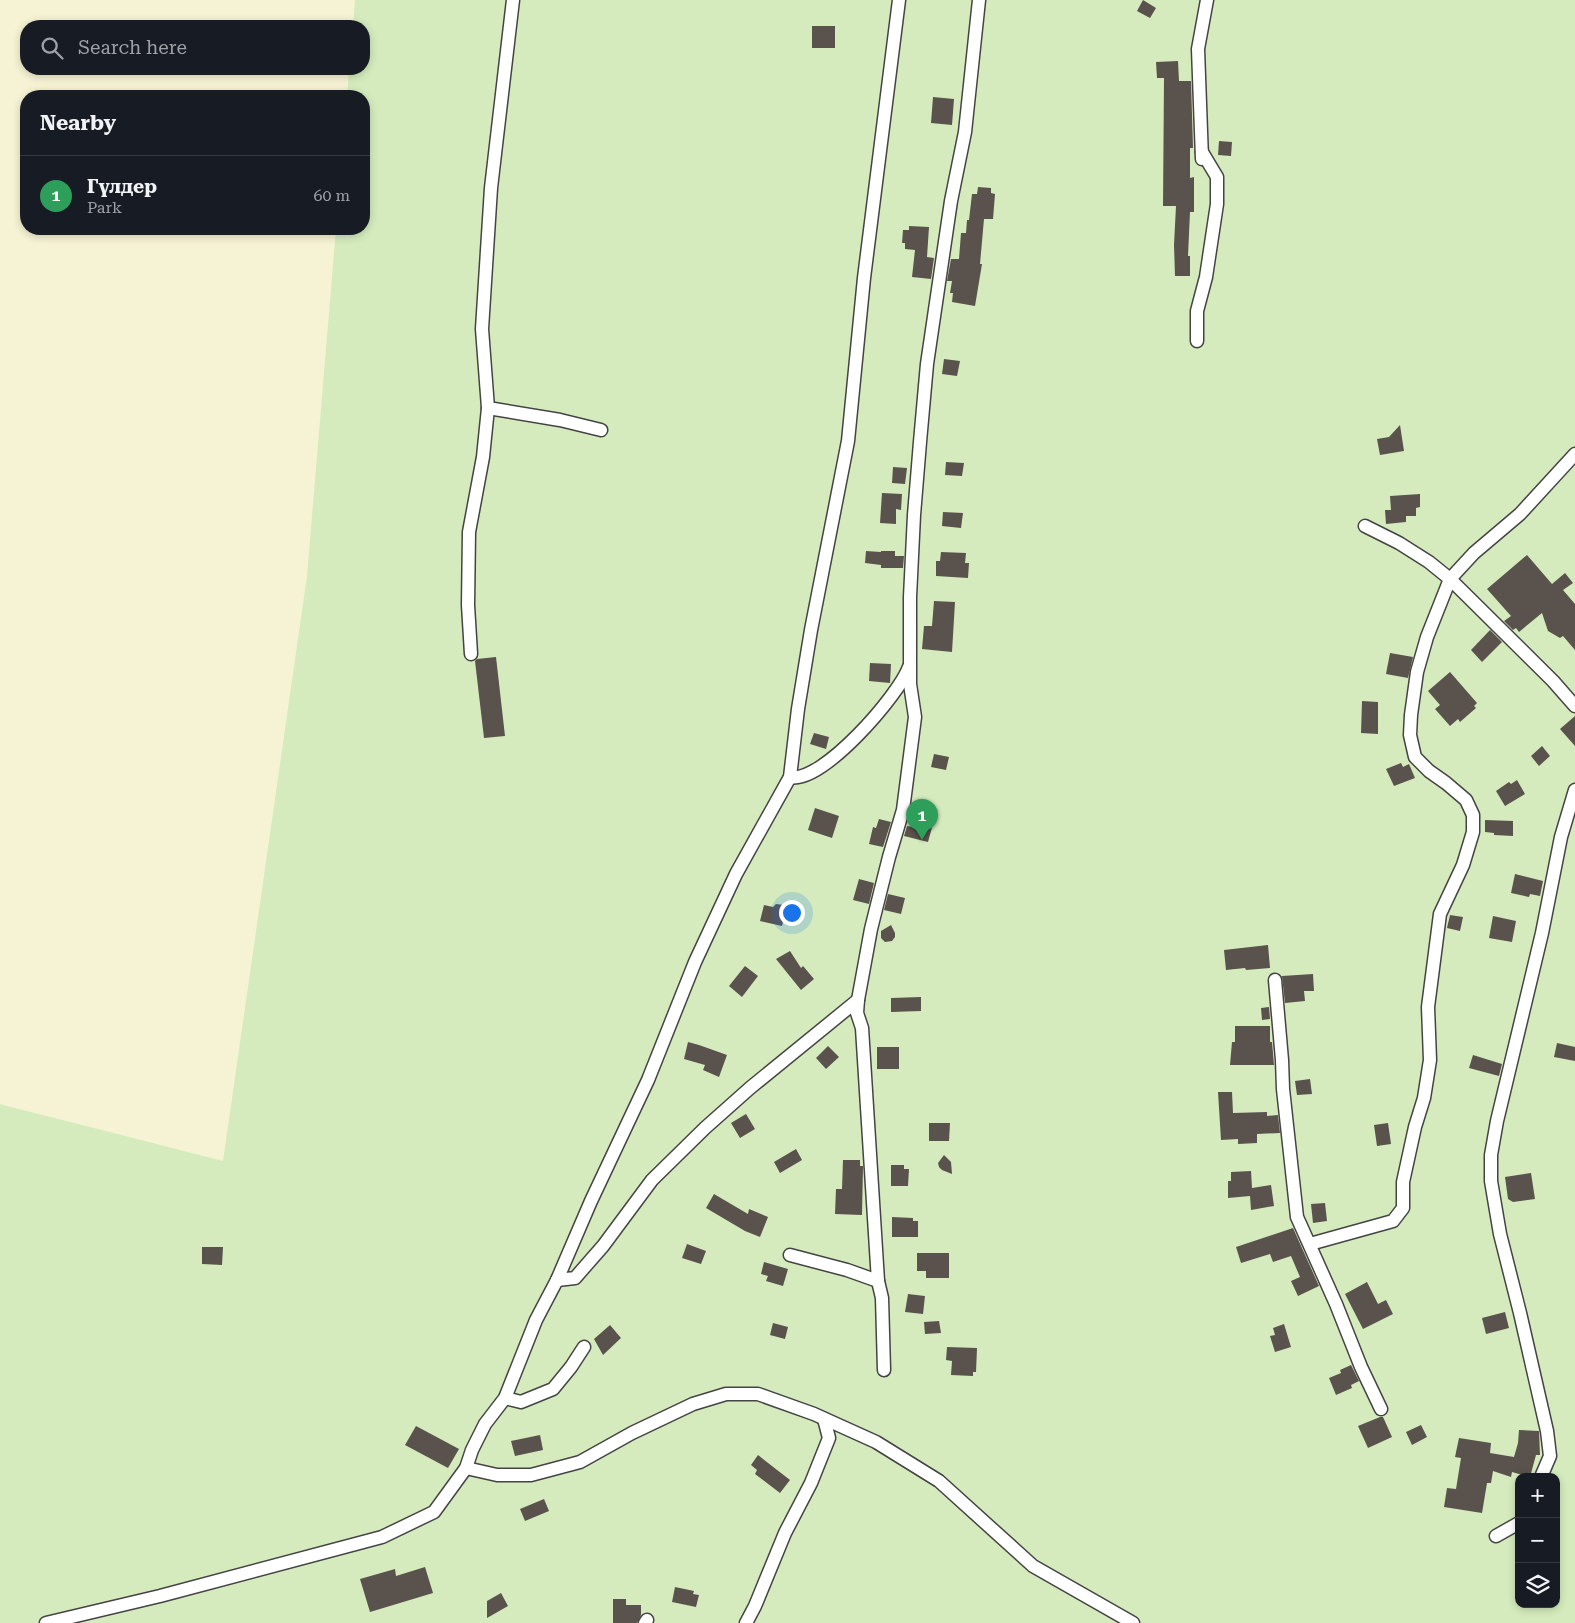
<!DOCTYPE html>
<html lang="en">
<head>
<meta charset="utf-8">
<style>
	body { margin:0; font-family:"Roboto Serif",serif; background:#242831; color:#f1f3f6 }
	.controls { position:absolute; right:15px; bottom:15px; display:grid; overflow:hidden; border-radius:10px; box-shadow:0 2px 8px #0003 }
	.controls button { width:45px; height:45px; display:grid; place-items:center; padding:0; border:0; border-bottom:1px solid #363941; background:#171b24; color:#f1f3f6; font:25px sans-serif }
	.you { position:absolute; left:791px; top:912px; width:18px; height:18px; margin:-12px; border:4px solid #fff; border-radius:50%; background:#1a73e8; box-shadow:0 0 0 8px #1a73e833 }
	.badge { display:grid; place-items:center; width:32px; height:32px; border-radius:50%; background:#c4262e; color:#fff; font-size:16px; font-weight:700 }
	.pin { position:absolute; translate:-50% -41px; filter:drop-shadow(0 1px 2px #0008) }
	.pin::after { content:''; position:absolute; top:26px; width:18px; height:15px; background:inherit; clip-path:polygon(0 0,100% 0,50% 100%) }
	.list { margin:0; padding:0; list-style:none }
	h2 { display:flex; justify-content:space-between; align-items:center; height:65px; margin:0; padding:0 20px; font-size:21px }
	h2 small { font-size:16px; font-weight:400; color:#9ea1a6 }
	.list li { display:grid; grid-template-columns:32px 1fr auto; gap:15px; align-items:center; box-sizing:border-box; height:80px; padding:0 20px; border-top:1px solid #363941 }
	.list b { display:block; font-size:19px; white-space:nowrap }
	.list p { margin:0; font-size:16px; white-space:nowrap; color:#9ea1a6 }
	.list em { font-size:16px; font-style:normal; color:#9ea1a6 }
	.icon { flex:none; width:28px; height:28px; fill:none; stroke:currentColor; stroke-width:2; stroke-linecap:round; stroke-linejoin:round }
	.map { position:relative; flex:none; width:1575px; height:1623px; overflow:hidden }
	.search { position:absolute; background:#171b24; box-shadow:0 2px 8px #0003; left:20px; top:20px; width:350px; height:55px; display:flex; align-items:center; gap:12px; box-sizing:border-box; padding:0 18px; border-radius:20px; color:#9ea1a6; font-size:19px }
	.panel { position:absolute; background:#171b24; box-shadow:0 2px 8px #0003; left:20px; top:90px; width:350px; height:145px; border-radius:20px }
	.map>svg:first-child { display:block }
	.farmland { fill:#f6f3d4; fill-rule:evenodd }
	.green { fill:#d5ebbd; fill-rule:evenodd }
	.building { fill:#5a524d }
	.lines { fill:none; stroke-linecap:round; stroke-linejoin:round }
	.minor-casing { stroke:#444; stroke-width:15 }
	.minor { stroke:#fff; stroke-width:12 }
</style>
</head>
<body>
<div class="map">
<svg width="1575" height="1623" viewBox="0 0 1575 1623">
	<rect width="100%" height="100%" fill="#fffdf5"/>
	<path class="farmland" d="M0,0H872L223,1162L0,1104ZM26,26H364V69H26ZM26,96H364V229H26Z"/>
	<path class="green" d="M355,0H1575V1623H0V1104L223,1161L307,576L336,229H364V96H347L349,69H364V26H353ZM1519,1477H1556V1604H1519Z"/>
	<g class="building">
		<polygon points="1143,0 1156,8 1150,18 1137,11"/>
		<rect x="812" y="26" width="23" height="22"/>
		<polygon points="1178,61 1179,81 1191,81 1193,148 1190,148 1190,178 1194,177 1194,212 1190,212 1188,256 1190,256 1190,276 1175,276 1174,245 1176,206 1163,206 1164,78 1157,78 1156,62"/>
		<polygon points="933,97 954,99 952,125 931,123"/>
		<polygon points="1219,141 1232,142 1231,156 1218,155"/>
		<polygon points="978,187 991,188 991,193 995,194 993,219 984,219 980,264 982,264 975,306 952,302 953,293 950,293 952,281 947,281 951,259 959,259 961,233 966,233 967,220 969,220 972,194 977,194"/>
		<polygon points="909,226 929,227 927,257 934,258 931,279 912,277 915,250 905,249 905,243 902,243 903,230 909,230"/>
		<polygon points="944,359 960,361 957,376 942,374"/>
		<polygon points="1400,425 1404,451 1380,455 1377,439 1389,437"/>
		<polygon points="946,462 964,463 962,476 945,475"/>
		<polygon points="893,467 907,468 905,484 892,483"/>
		<polygon points="882,493 902,494 901,510 896,509 896,524 880,523"/>
		<polygon points="1420,494 1420,507 1416,508 1416,516 1406,516 1406,522 1386,524 1385,510 1391,510 1390,496"/>
		<polygon points="943,512 963,513 961,528 942,526"/>
		<polygon points="866,551 881,552 881,551 895,551 895,556 904,556 903,568 881,568 881,565 865,563"/>
		<polygon points="941,552 966,553 965,563 969,563 968,578 936,576 936,561 940,561"/>
		<polygon points="1527,555 1552,584 1565,573 1573,583 1563,590 1575,604 1575,650 1563,636 1560,638 1548,631 1542,613 1519,632 1516,628 1513,630 1504,621 1511,616 1487,589"/>
		<polygon points="934,601 955,602 952,652 922,649 924,626 932,626"/>
		<polygon points="1490,630 1502,642 1482,662 1471,650"/>
		<polygon points="1390,653 1413,657 1408,678 1386,674"/>
		<polygon points="496,657 505,736 484,738 475,661 477,659"/>
		<polygon points="870,663 891,664 890,683 869,681"/>
		<polygon points="1450,672 1477,703 1474,706 1476,708 1460,722 1458,719 1450,726 1435,709 1440,705 1428,691"/>
		<polygon points="1362,701 1378,702 1378,734 1361,733"/>
		<polygon points="1575,716 1575,746 1560,729"/>
		<polygon points="814,733 829,737 826,749 810,744"/>
		<polygon points="1542,746 1550,756 1539,766 1531,756"/>
		<polygon points="934,754 949,757 946,770 931,767"/>
		<polygon points="1401,763 1403,767 1409,764 1415,778 1394,786 1386,769"/>
		<polygon points="1517,780 1525,794 1505,806 1496,791 1509,782 1511,784"/>
		<polygon points="815,808 839,816 832,838 808,830"/>
		<polygon points="879,819 891,822 883,847 869,844 873,827 876,828"/>
		<polygon points="915,820 933,824 928,842 904,836 907,826 914,827"/>
		<polygon points="1485,820 1513,821 1513,836 1494,835 1494,833 1485,832"/>
		<polygon points="1515,874 1543,881 1540,896 1530,894 1529,897 1511,893"/>
		<polygon points="859,879 874,883 869,904 853,900"/>
		<polygon points="888,894 905,898 901,914 884,910"/>
		<polygon points="776,904 784,905 786,910 782,926 760,921 764,905 773,907"/>
		<polygon points="1450,915 1463,917 1460,931 1447,928"/>
		<polygon points="1493,916 1516,921 1512,942 1489,938"/>
		<polygon points="891,925 895,933 895,937 892,941 885,942 881,938 881,931"/>
		<polygon points="1268,945 1270,968 1246,970 1245,968 1226,970 1224,950"/>
		<polygon points="790,951 801,968 803,966 814,979 801,990 776,959"/>
		<polygon points="745,966 758,976 742,997 729,986"/>
		<polygon points="1313,974 1314,991 1304,991 1305,1001 1285,1003 1282,976"/>
		<polygon points="921,997 921,1011 891,1012 891,998"/>
		<polygon points="1269,1007 1270,1019 1262,1020 1261,1008"/>
		<polygon points="1235,1026 1270,1026 1270,1042 1272,1042 1274,1065 1230,1065 1232,1042 1235,1042"/>
		<polygon points="688,1042 699,1045 727,1055 719,1077 703,1070 705,1065 684,1059"/>
		<polygon points="1557,1043 1575,1047 1575,1061 1554,1057"/>
		<polygon points="828,1046 839,1057 826,1069 816,1058"/>
		<rect x="877" y="1047" width="22" height="22"/>
		<polygon points="1473,1055 1502,1064 1499,1076 1469,1068"/>
		<polygon points="1310,1079 1312,1094 1297,1095 1295,1081"/>
		<polygon points="1218,1092 1232,1092 1233,1113 1267,1112 1267,1116 1278,1115 1280,1133 1257,1134 1257,1143 1238,1144 1238,1139 1221,1140"/>
		<polygon points="746,1114 755,1129 740,1138 731,1123"/>
		<polygon points="929,1123 950,1123 949,1141 929,1141"/>
		<polygon points="1388,1123 1391,1144 1377,1146 1374,1125"/>
		<polygon points="796,1149 802,1160 780,1173 774,1162"/>
		<polygon points="944,1155 951,1162 952,1174 942,1170 939,1167 938,1163"/>
		<polygon points="843,1160 860,1160 860,1166 863,1166 862,1215 835,1214 836,1189 842,1189"/>
		<polygon points="891,1165 904,1165 904,1169 909,1169 908,1186 891,1186"/>
		<polygon points="1251,1171 1252,1188 1271,1185 1274,1206 1251,1210 1250,1196 1228,1198 1228,1181 1231,1181 1231,1172"/>
		<polygon points="1531,1173 1535,1199 1513,1202 1508,1199 1505,1177"/>
		<polygon points="714,1194 748,1214 749,1209 768,1217 760,1237 745,1231 706,1208"/>
		<polygon points="1325,1203 1327,1221 1313,1223 1311,1204"/>
		<polygon points="892,1217 913,1218 913,1221 918,1221 918,1237 892,1237"/>
		<polygon points="1293,1228 1319,1286 1298,1296 1291,1281 1300,1277 1291,1256 1273,1262 1270,1254 1241,1263 1236,1247"/>
		<polygon points="687,1244 706,1251 701,1264 682,1258"/>
		<polygon points="202,1247 223,1247 222,1265 202,1264"/>
		<polygon points="917,1253 949,1253 949,1278 926,1278 926,1271 917,1271"/>
		<polygon points="764,1262 788,1269 783,1286 766,1281 768,1276 761,1274"/>
		<polygon points="1367,1282 1378,1304 1386,1300 1393,1314 1363,1329 1345,1294"/>
		<polygon points="908,1294 925,1296 923,1314 905,1312"/>
		<polygon points="1505,1312 1509,1328 1486,1334 1482,1318"/>
		<polygon points="939,1321 941,1333 925,1334 924,1322"/>
		<polygon points="773,1323 788,1327 785,1339 770,1335"/>
		<polygon points="1284,1324 1291,1347 1275,1352 1270,1336 1275,1335 1273,1328"/>
		<polygon points="610,1325 621,1338 603,1355 594,1339"/>
		<polygon points="947,1347 977,1348 976,1372 973,1372 973,1376 951,1375 952,1361 946,1360"/>
		<polygon points="1351,1365 1359,1381 1351,1385 1352,1388 1336,1395 1329,1378 1341,1373 1340,1370"/>
		<polygon points="1380,1417 1383,1417 1392,1437 1368,1448 1358,1426"/>
		<polygon points="1421,1425 1427,1437 1412,1445 1406,1432"/>
		<polygon points="416,1426 459,1449 448,1468 405,1445"/>
		<polygon points="1519,1430 1539,1431 1540,1455 1536,1455 1530,1477 1512,1472 1511,1477 1493,1471 1491,1483 1487,1483 1482,1513 1444,1507 1447,1488 1456,1489 1461,1458 1455,1457 1459,1438 1491,1443 1490,1453 1514,1457 1518,1443"/>
		<polygon points="540,1435 543,1450 515,1456 511,1441"/>
		<polygon points="758,1455 790,1480 780,1493 755,1474 757,1470 751,1465"/>
		<polygon points="544,1499 549,1511 525,1521 520,1509"/>
		<polygon points="425,1567 433,1593 370,1612 360,1579 395,1569 396,1576"/>
		<polygon points="675,1587 694,1591 693,1594 699,1595 696,1607 672,1602"/>
		<polygon points="501,1593 508,1606 487,1618 487,1601"/>
		<polygon points="613,1599 626,1599 626,1605 641,1605 641,1615 637,1623 613,1623"/>
	</g>
	<g class="lines">
		<g class="minor-casing">
			<g id="minor">
				<polyline points="513,0 491,188 482,329 488,408 560,420 601,430"/>
				<polyline points="1202,159 1198,49 1207,0"/>
				<polyline points="1197,341 1197,311 1206,277 1217,204 1217,177 1202,152"/>
				<polyline points="1365,526 1399,543 1429,562 1450,579 1553,681 1575,706"/>
				<polyline points="471,654 468,605 469,532 483,457 488,408"/>
				<path d="M790,777C822,784 899,695 909,667"/>
				<polyline points="1275,980 1282,1060 1283,1089 1297,1217 1336,1304 1361,1367 1381,1409"/>
				<polyline points="1310,1244 1393,1221 1403,1208 1403,1182 1415,1127 1424,1098 1430,1060 1428,1007 1440,914 1463,865 1473,832 1473,815 1466,800 1446,783 1429,771 1415,757 1410,735 1411,715 1417,672 1427,637 1450,579 1474,553 1520,514 1575,454"/>
				<polyline points="790,1255 847,1270 878,1281"/>
				<polyline points="557,1280 575,1278 603,1246 652,1180 705,1128 750,1088 858,1000"/>
				<polyline points="884,1370 882,1298 878,1281 862,1028 857,1013 858,1000 871,929 889,857 903,810 915,717 910,684 910,597 914,515 920,442 927,364 951,201 965,132 979,0"/>
				<polyline points="505,1398 521,1402 553,1389 571,1367 584,1347"/>
				<polyline points="466,1468 497,1475 531,1475 580,1462 632,1433 693,1404 726,1394 758,1394 814,1414 876,1442 939,1481 1033,1566 1133,1623"/>
				<polyline points="1541,1477 1550,1456 1547,1431 1520,1313 1500,1234 1491,1181 1491,1155 1497,1121 1542,933 1561,837 1575,790"/>
				<polyline points="1496,1536 1519,1523"/>
				<polyline points="46,1623 160,1596 382,1537 434,1512 466,1468 472,1450 485,1424 505,1398 536,1320 557,1280 591,1201 648,1080 695,962 736,874 790,777 798,709 811,630 848,441 864,278 899,0"/>
				<polyline points="645,1623 647,1620"/>
				<polyline points="746,1623 755,1606 785,1533 811,1483 829,1438 824,1419"/>
			</g>
		</g>
		<use href="#minor" class="minor"/>
	</g>
</svg>
<div class="controls">
<button>+</button>
<button>−</button>
<button><svg class="icon" aria-label="layers" viewBox="0 0 24 24"><path d="M12 4l9 5-9 5-9-5zM3 14l9 5 9-5"/></svg></button>
</div>
<div class="you"></div>
<div class="pin badge" style="left:922px;top:840px;background:#2e9e5b">1</div>
<div class="search"><svg class="icon" aria-label="search" viewBox="0 0 24 24"><circle cx="10" cy="10" r="6"/><path d="M15 15l6 6"/></svg>Search here</div>
<section class="panel">
<h2>Nearby<small></small></h2>
<ul class="list">
<li><span class="badge" style="background:#2e9e5b">1</span><div><b>Гүлдер</b><p>Park</p></div><em>60 m</em></li>
</ul>
</section>
</div>
</body>
</html>
